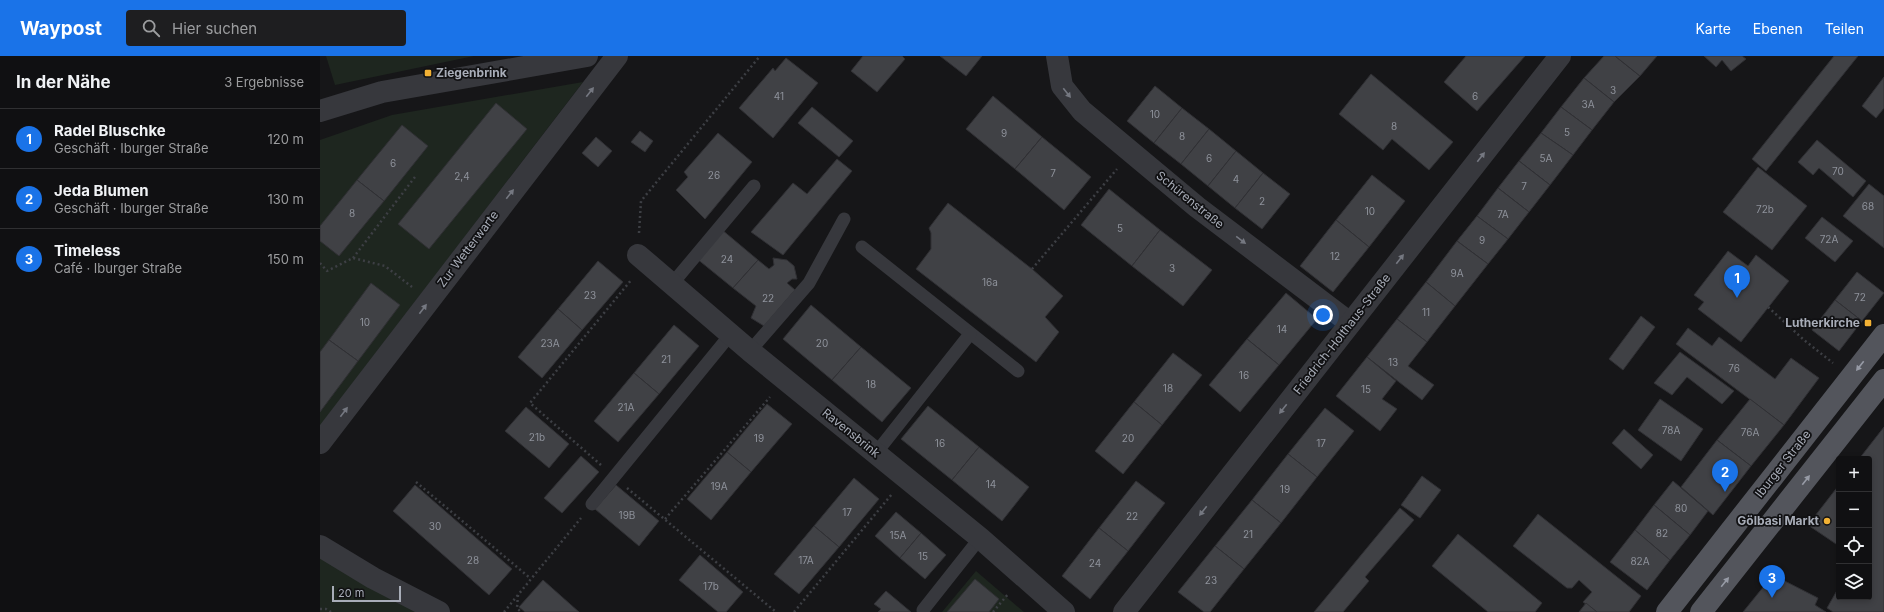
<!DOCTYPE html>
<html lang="de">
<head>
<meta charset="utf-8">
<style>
	body { margin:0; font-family:Inter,sans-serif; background:#1e1e20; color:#f1f3f6 }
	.controls { position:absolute; right:12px; bottom:12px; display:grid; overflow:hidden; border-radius:4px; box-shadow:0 2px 6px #0003 }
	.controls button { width:36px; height:36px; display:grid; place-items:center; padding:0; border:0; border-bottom:1px solid #303032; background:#101012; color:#f1f3f6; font:20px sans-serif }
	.scale { position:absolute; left:12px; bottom:10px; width:69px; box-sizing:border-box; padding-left:4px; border:2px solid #a8adb8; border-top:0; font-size:11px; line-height:14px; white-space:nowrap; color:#a8adb8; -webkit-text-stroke:3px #111113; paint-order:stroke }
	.you { position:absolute; left:1003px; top:259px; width:14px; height:14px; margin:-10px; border:3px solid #fff; border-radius:50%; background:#1a73e8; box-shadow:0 0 0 6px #1a73e833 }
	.badge { display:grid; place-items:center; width:26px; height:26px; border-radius:50%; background:#1a73e8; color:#fff; font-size:13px; font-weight:700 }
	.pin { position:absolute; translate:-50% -33px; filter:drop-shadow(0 1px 2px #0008) }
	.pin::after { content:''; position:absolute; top:21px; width:14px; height:12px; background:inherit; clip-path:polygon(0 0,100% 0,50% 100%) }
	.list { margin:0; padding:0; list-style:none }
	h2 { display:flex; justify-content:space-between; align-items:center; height:52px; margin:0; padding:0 16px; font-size:17px }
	h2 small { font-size:13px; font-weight:400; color:#9c9d9f }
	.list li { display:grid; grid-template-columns:26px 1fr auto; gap:12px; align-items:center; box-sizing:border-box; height:60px; padding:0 16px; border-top:1px solid #303032 }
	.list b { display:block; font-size:15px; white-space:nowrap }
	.list p { margin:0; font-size:13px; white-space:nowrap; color:#9c9d9f }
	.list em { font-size:13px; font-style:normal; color:#9c9d9f }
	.icon { flex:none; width:22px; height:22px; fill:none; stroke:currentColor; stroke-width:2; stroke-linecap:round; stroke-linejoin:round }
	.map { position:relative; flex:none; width:1564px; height:556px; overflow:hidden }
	header { display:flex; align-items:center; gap:24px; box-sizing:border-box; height:56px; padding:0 20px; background:#1a73e8; color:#fff }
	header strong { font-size:19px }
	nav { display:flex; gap:22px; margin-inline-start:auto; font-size:14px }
	.search { width:280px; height:36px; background:#1e1e20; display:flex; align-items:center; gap:10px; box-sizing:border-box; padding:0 14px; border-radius:4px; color:#9c9d9f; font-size:15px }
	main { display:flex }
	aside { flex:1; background:#101012 }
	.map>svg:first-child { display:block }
	.green { fill:#1e261f }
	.building { fill:#404145; stroke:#303034 }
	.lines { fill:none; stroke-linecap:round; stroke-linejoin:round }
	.path { stroke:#3d3f44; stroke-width:2.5; stroke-dasharray:2 3; stroke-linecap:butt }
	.lane { stroke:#37383d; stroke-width:13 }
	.street { stroke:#37383d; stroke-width:22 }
	.primary { stroke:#53555c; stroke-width:22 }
	.oneway { fill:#757881 }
	.oneway2 { fill:#979ba6 }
	.poi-dot { fill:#f2b134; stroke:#111113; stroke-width:1.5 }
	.labels { text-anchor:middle; stroke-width:3.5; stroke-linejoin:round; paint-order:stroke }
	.number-label { font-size:10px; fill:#8e929b }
	.poi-label { font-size:12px; font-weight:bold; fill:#a8adb8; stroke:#111113; text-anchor:end }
	.street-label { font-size:12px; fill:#a8adb8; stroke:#111113 }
</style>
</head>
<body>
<header>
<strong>Waypost</strong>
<div class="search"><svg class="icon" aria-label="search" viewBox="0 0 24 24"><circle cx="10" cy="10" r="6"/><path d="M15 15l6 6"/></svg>Hier suchen</div>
<nav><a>Karte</a><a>Ebenen</a><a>Teilen</a></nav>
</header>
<main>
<aside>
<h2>In der Nähe<small>3 Ergebnisse</small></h2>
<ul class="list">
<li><span class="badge">1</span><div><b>Radel Bluschke</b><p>Geschäft · Iburger Straße</p></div><em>120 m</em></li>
<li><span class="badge">2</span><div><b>Jeda Blumen</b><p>Geschäft · Iburger Straße</p></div><em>130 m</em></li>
<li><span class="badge">3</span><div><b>Timeless</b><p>Café · Iburger Straße</p></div><em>150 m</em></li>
</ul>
</aside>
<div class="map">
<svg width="1564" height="556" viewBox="0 0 1564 556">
	<rect width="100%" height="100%" fill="#161618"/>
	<g class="green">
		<polygon points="6,0 154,0 15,29"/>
		<polygon points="263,26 0,370 0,84 72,59"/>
		<polygon points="0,496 105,556 0,556"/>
		<polygon points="656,515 704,556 622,556"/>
	</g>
	<g class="building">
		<polygon points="543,0 582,0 585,3 557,36 531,15"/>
		<polygon points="620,0 662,0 646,20"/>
		<polygon points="1146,0 1205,0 1157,55 1124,26"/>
		<polygon points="1284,0 1295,0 1320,20 1294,46 1264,22"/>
		<polygon points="1295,0 1337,0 1320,20"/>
		<polygon points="1384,0 1422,0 1426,3 1411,15 1402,4 1396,11"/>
		<polygon points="1514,0 1538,0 1446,115 1432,103"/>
		<polygon points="466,2 498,27 453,82 419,52 453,12 455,15"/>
		<polygon points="1051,18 1133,86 1109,114 1072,83 1063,94 1019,58"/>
		<polygon points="1564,21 1564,52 1556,62 1542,50"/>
		<polygon points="1264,22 1294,46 1272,74 1241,51"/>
		<polygon points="835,30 862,52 834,87 807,65"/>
		<polygon points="673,40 722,81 695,113 646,73"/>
		<polygon points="176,47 207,73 109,193 78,168"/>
		<polygon points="492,51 533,85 519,101 478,67"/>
		<polygon points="1241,51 1272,74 1253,99 1221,77"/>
		<polygon points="862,52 889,73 861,108 834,87"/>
		<polygon points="82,69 108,90 64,145 37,124"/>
		<polygon points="889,73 916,95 888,130 861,108"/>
		<polygon points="320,75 333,85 325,96 311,86"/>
		<polygon points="398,77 432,106 385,163 356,134 368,121 364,116"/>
		<polygon points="1221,77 1253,99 1230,129 1199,105"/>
		<polygon points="276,81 292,95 278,111 262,97"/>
		<polygon points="722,81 771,121 744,154 695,113"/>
		<polygon points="1497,84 1546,125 1533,141 1499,112 1493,119 1478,106"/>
		<polygon points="916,95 943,117 915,152 888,130"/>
		<polygon points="517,103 532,115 463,199 431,176 473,127 487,138"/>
		<polygon points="1199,105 1230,129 1209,156 1178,132"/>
		<polygon points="1438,111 1487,150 1452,194 1403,156"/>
		<polygon points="943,117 970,138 942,173 915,152"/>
		<polygon points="1052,119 1085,145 1049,191 1016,164"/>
		<polygon points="37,124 64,145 19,200 0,185 0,170"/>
		<polygon points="1549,128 1564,140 1564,192 1523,160"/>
		<polygon points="1178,132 1209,156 1188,183 1157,160"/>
		<polygon points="789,133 840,174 812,210 761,169"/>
		<polygon points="628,147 712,213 743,240 725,261 739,276 716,306 596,213 611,193 611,177 609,172"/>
		<polygon points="1157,160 1188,183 1168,208 1137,185"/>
		<polygon points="1502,161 1533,185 1515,206 1485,182"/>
		<polygon points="1016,164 1049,191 1013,236 980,210"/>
		<polygon points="401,173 438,204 413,232 376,202"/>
		<polygon points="840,174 892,214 863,250 812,210"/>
		<polygon points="1137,185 1168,208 1135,250 1106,226"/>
		<polygon points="1408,195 1428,210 1436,199 1469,225 1421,286 1378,253 1384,246 1374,239"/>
		<polygon points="453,202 467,204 474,210 477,223 472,223 467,227 475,234 444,270 431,262 436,250 413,232 438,204 449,213 454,209"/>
		<polygon points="278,205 303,226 262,274 238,253"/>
		<polygon points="1537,216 1564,237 1542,265 1515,244"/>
		<polygon points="1106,226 1135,250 1107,286 1077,263"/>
		<polygon points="51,227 80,249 38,305 9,284"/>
		<polygon points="966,237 997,263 959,309 927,283"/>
		<polygon points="1515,244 1542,265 1519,295 1492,274"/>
		<polygon points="491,249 541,291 512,324 463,283"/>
		<polygon points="238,253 262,274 222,322 198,301"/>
		<polygon points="1321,260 1335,271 1303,314 1289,303"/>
		<polygon points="1077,263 1107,286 1088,310 1114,329 1102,344 1047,301"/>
		<polygon points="354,269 379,290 339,338 314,317"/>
		<polygon points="1368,272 1392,290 1399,281 1455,323 1471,302 1499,322 1464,369 1356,288"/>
		<polygon points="927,283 959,309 920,356 889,329"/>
		<polygon points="9,284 38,305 0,356 0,296"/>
		<polygon points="541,291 591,332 562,366 512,324"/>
		<polygon points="1360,296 1414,335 1402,348 1367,321 1352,339 1334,327"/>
		<polygon points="853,297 882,319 842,369 814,346"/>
		<polygon points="1047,301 1076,325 1062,343 1077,353 1060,375 1016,340"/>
		<polygon points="314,317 339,338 298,386 274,365"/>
		<polygon points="1340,343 1383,373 1361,405 1318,374"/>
		<polygon points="1430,343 1464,369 1431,410 1397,384"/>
		<polygon points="814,346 842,369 803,418 775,395"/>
		<polygon points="447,348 472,368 431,416 407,396"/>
		<polygon points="608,350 659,391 632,424 581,383"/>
		<polygon points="206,351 249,388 229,412 185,375"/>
		<polygon points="1005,352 1034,375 997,421 968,398"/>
		<polygon points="1564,371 1564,556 1513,556 1507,552 1519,531 1519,541 1549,541 1549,403 1539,403"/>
		<polygon points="1304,373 1333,399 1321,413 1292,387"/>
		<polygon points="1397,384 1431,410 1393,459 1361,431"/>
		<polygon points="659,391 709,431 682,465 632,424"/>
		<polygon points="407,396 431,416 391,464 367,443"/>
		<polygon points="968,398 997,421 961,467 932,444"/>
		<polygon points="261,400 279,416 242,457 224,442"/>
		<polygon points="1102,420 1121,434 1100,462 1081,449"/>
		<polygon points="534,422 559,443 519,491 494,470"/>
		<polygon points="816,425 845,447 808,495 779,472"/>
		<polygon points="1353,425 1388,455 1370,479 1334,449"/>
		<polygon points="95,429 192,513 169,539 73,455"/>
		<polygon points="296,429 339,465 319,490 275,453"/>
		<polygon points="1519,429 1519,490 1488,469"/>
		<polygon points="932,444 961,467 924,513 895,490"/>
		<polygon points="1334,449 1370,479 1350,504 1315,474"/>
		<polygon points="1080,452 1094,464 1045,521 1049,525 1023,556 994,556"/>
		<polygon points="576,456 601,477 580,502 555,480"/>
		<polygon points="1218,458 1321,540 1309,556 1277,556 1263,546 1272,536 1259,524 1252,532 1247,532 1193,490"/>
		<polygon points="494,470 519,491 479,538 454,518"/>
		<polygon points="779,472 808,495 770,543 742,520"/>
		<polygon points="1315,474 1350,504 1327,534 1290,506"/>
		<polygon points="601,477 626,499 605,523 580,502"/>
		<polygon points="1138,478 1222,547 1215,556 1168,556 1112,510"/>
		<polygon points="895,490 924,513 890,556 884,556 858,536"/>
		<polygon points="380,499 423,536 406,556 398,556 359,524"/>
		<polygon points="1453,519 1498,542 1495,549 1506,556 1423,556"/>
		<polygon points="655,523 679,543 669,556 627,556"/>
		<polygon points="223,524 259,556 205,556 199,551"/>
		<polygon points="566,535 591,556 558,556 561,553 554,548"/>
		<polygon points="1266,547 1277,556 1259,556"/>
	</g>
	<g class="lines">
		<g class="path">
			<polyline points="319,177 321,145 440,0"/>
			<polyline points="33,202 95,121"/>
			<polyline points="0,207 7,215 33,202 65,210 92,231"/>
			<polyline points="712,213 797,113"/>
			<polyline points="1448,251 1484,284 1513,307"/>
			<polyline points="281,409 210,347 312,223"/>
			<polyline points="96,426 210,522"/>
			<polyline points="307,432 456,556"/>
			<polyline points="345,463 450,341"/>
			<polyline points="198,539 197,552 201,556"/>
			<polyline points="0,553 6,553 11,556"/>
			<polyline points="184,556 261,462"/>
			<polyline points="474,556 572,438"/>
			<polyline points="673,556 689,537"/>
		</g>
		<g class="lane">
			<polyline points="542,191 698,315"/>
			<polyline points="352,228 434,130"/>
			<polyline points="430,295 489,227 524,163"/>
			<polyline points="556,397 650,278"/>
			<polyline points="272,448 410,279"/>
			<polyline points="603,554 660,482"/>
		</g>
		<g class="street">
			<polyline points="737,0 742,30 762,55 877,151 1030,267"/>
			<polyline points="0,55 62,36 267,0"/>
			<polyline points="318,199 430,295 660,482 744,556"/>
			<polyline points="0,387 297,0"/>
			<polyline points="0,490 53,522 119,556"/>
			<polyline points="804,556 1240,0"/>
		</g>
		<g class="primary">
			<polyline points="1347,556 1564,279"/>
			<polyline points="1381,556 1564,324"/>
		</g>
	</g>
	<defs><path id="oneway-solid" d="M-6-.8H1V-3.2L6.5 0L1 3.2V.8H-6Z"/></defs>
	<g class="oneway">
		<use href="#oneway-solid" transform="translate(270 36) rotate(-52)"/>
		<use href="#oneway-solid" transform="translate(747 37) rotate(52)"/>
		<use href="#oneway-solid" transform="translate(1161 101) rotate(-52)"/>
		<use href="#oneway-solid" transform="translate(190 138) rotate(-52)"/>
		<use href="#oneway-solid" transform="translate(921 184) rotate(37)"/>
		<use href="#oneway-solid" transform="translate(1080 203) rotate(-52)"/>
		<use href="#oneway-solid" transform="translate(103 253) rotate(-53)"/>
		<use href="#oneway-solid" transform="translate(963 353) rotate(128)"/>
		<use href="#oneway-solid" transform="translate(24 356) rotate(-53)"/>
		<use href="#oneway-solid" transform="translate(883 455) rotate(128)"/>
	</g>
	<g class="oneway2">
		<use href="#oneway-solid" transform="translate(1540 310) rotate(128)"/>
		<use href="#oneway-solid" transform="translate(1486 424) rotate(-52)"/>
		<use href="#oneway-solid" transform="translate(1405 526) rotate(-51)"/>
	</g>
	<g class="poi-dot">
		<rect x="104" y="13" width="8" height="8" rx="2"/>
		<rect x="1544" y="263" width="8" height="8" rx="2"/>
		<circle cx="1507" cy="465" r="4"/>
	</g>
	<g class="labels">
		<g class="number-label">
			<text x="1293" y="38">3</text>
			<text x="459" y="44">41</text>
			<text x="1155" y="44">6</text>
			<text x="1268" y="52">3A</text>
			<text x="835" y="62">10</text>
			<text x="1074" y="74">8</text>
			<text x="1247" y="80">5</text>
			<text x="684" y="81">9</text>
			<text x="862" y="84">8</text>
			<text x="889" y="106">6</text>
			<text x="1226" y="106">5A</text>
			<text x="73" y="111">6</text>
			<text x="1518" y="119">70</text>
			<text x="733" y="121">7</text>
			<text x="394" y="123">26</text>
			<text x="142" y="124">2,4</text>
			<text x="916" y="127">4</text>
			<text x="1204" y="134">7</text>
			<text x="942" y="149">2</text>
			<text x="1548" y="154">68</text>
			<text x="1445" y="157">72b</text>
			<text x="1050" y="159">10</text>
			<text x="32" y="161">8</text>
			<text x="1183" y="162">7A</text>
			<text x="800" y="176">5</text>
			<text x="1509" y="187">72A</text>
			<text x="1162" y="188">9</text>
			<text x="1015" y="204">12</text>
			<text x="407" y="207">24</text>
			<text x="852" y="216">3</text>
			<text x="1137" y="221">9A</text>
			<text x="670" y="230">16a</text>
			<text x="270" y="243">23</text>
			<text x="1540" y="245">72</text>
			<text x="448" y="246">22</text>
			<text x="1106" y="260">11</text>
			<text x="45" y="270">10</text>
			<text x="962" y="277">14</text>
			<text x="230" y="291">23A</text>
			<text x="502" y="291">20</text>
			<text x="346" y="307">21</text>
			<text x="1073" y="310">13</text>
			<text x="1414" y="316">76</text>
			<text x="924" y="323">16</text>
			<text x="551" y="332">18</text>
			<text x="848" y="336">18</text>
			<text x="1046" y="337">15</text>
			<text x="306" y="355">21A</text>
			<text x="1351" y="378">78A</text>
			<text x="1430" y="380">76A</text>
			<text x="217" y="385">21b</text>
			<text x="439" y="386">19</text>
			<text x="808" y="386">20</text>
			<text x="620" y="391">16</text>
			<text x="1001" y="391">17</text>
			<text x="671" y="432">14</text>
			<text x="399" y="434">19A</text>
			<text x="965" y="437">19</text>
			<text x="1361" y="456">80</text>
			<text x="527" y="460">17</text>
			<text x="307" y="463">19B</text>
			<text x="812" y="464">22</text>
			<text x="115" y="474">30</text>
			<text x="1342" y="481">82</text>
			<text x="928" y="482">21</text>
			<text x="578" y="483">15A</text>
			<text x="603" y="504">15</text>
			<text x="153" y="508">28</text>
			<text x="486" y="508">17A</text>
			<text x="1320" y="509">82A</text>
			<text x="775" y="511">24</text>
			<text x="891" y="528">23</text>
			<text x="391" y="534">17b</text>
		</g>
		<g class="poi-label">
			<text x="116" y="21" text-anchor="start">Ziegenbrink</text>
			<text x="1540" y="271">Lutherkirche</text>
			<text x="1499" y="469">Gölbasi Markt</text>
		</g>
		<g class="street-label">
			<text transform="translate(870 144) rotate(39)" y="4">Schürenstraße</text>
			<text transform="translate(148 193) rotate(-53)" y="4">Zur Wetterwarte</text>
			<text transform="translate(1022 278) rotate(-52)" y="4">Friedrich-Holthaus-Straße</text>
			<text transform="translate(531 377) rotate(39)" y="4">Ravensbrink</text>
			<text transform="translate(1463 408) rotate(-52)" y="4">Iburger Straße</text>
		</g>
	</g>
</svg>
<div class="controls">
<button>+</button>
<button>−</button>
<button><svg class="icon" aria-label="locate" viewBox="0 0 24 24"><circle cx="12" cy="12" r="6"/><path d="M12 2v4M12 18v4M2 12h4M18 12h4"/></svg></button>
<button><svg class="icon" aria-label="layers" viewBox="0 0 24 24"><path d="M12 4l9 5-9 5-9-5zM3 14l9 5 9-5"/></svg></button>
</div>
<div class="scale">20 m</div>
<div class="you"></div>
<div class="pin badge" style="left:1417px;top:242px">1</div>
<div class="pin badge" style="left:1405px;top:436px">2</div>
<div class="pin badge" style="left:1452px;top:542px">3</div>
</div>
</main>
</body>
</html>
